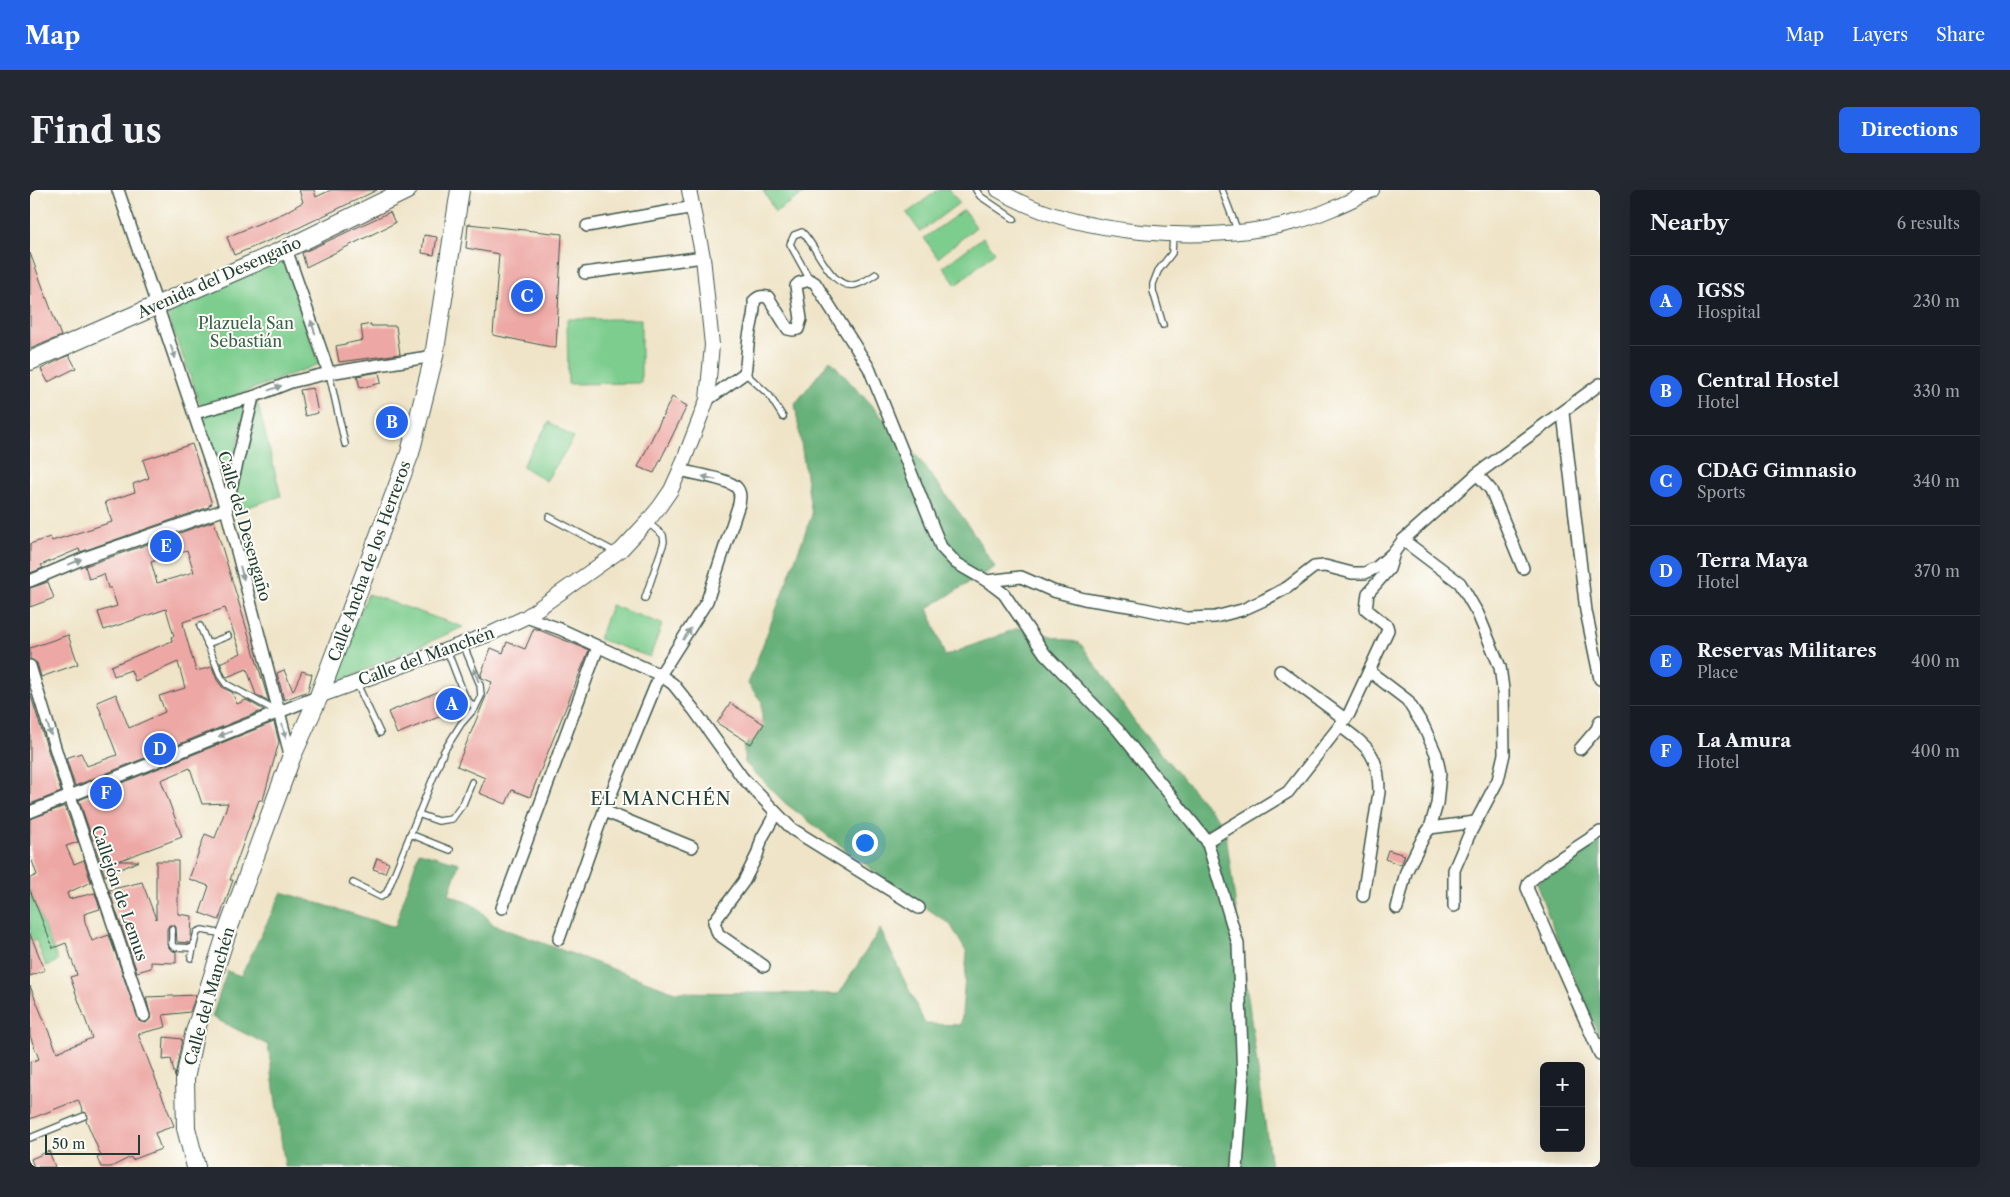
<!DOCTYPE html>
<html lang="en">
<head>
<meta charset="utf-8">
<style>
	body { margin:0; font-family:"Libre Caslon Text",serif; background:#242831; color:#f1f3f6 }
	.controls { position:absolute; right:15px; bottom:15px; display:grid; overflow:hidden; border-radius:8px; box-shadow:0 5px 20px #0002 }
	.controls button { width:45px; height:45px; display:grid; place-items:center; padding:0; border:0; border-bottom:1px solid #363941; background:#171b24; color:#f1f3f6; font:25px sans-serif }
	.scale { position:absolute; left:15px; bottom:12px; width:95px; box-sizing:border-box; padding-left:5px; border:2px solid #1f3d34; border-top:0; font-size:14px; line-height:18px; white-space:nowrap; color:#1f3d34; -webkit-text-stroke:4px #fdfcf7; paint-order:stroke }
	.you { position:absolute; left:834px; top:652px; width:18px; height:18px; margin:-12px; border:4px solid #fff; border-radius:50%; background:#1a73e8; box-shadow:0 0 0 8px #1a73e833 }
	.badge { display:grid; place-items:center; width:32px; height:32px; border-radius:50%; background:#2563eb; color:#fff; font-size:16px; font-weight:700 }
	.pin { position:absolute; translate:-50% -50%; border:2px solid #fff; box-shadow:0 1px 5px #0006 }
	.list { margin:0; padding:0; list-style:none }
	h2 { display:flex; justify-content:space-between; align-items:center; height:65px; margin:0; padding:0 20px; font-size:21px }
	h2 small { font-size:16px; font-weight:400; color:#9ea1a6 }
	.list li { display:grid; grid-template-columns:32px 1fr auto; gap:15px; align-items:center; box-sizing:border-box; height:90px; padding:0 20px; border-top:1px solid #363941 }
	.list b { display:block; font-size:19px; white-space:nowrap }
	.list p { margin:0; font-size:16px; white-space:nowrap; color:#9ea1a6 }
	.list em { font-size:16px; font-style:normal; color:#9ea1a6 }
	.map { position:relative; flex:none; width:1570px; height:977px; overflow:hidden; border-radius:8px }
	header { display:flex; align-items:center; gap:30px; box-sizing:border-box; height:70px; padding:0 25px; background:#2563eb; color:#fff }
	header strong { font-size:24px }
	nav { display:flex; gap:28px; margin-inline-start:auto; font-size:18px }
	.intro { display:flex; align-items:center; justify-content:space-between; box-sizing:border-box; height:120px; padding:0 30px }
	h1 { margin:0; font-size:35px }
	.button { padding:12px 22px; border-radius:8px; background:#2563eb; color:#fff; font-size:18px; font-weight:700 }
	main { display:flex; gap:30px; padding:0 30px }
	aside { flex:1; background:#171b24; border-radius:8px; box-shadow:0 5px 20px #0002 }
	.map>svg:first-child { display:block }
	.green { fill:#7dcd8e; stroke:#4e8561 }
	.forest { fill:#66b079; stroke:#427656 }
	.building { fill:#eda7a4; fill-rule:evenodd }
	.lines { fill:none; stroke-linecap:round; stroke-linejoin:round }
	.service-casing { stroke:#3e564a; stroke-width:8 }
	.minor-casing { stroke:#3e564a; stroke-width:14 }
	.tertiary-casing { stroke:#3e564a; stroke-width:16 }
	.primary-casing { stroke:#3e564a; stroke-width:20 }
	.service { stroke:#fff; stroke-width:5.5 }
	.minor { stroke:#fff; stroke-width:11 }
	.tertiary { stroke:#fff; stroke-width:14 }
	.primary { stroke:#fff; stroke-width:18 }
	.oneway { fill:#8f9e9a }
	.labels { text-anchor:middle; stroke-width:4; stroke-linejoin:round; paint-order:stroke }
	.street-label { font-size:16px; fill:#1f3d34; stroke:#fdfcf7 }
	.park-label { font-size:16px; fill:#36614a; stroke:#fdfcf7 }
	.neighbourhood-label { font-size:18px; letter-spacing:1px; fill:#1f3d34; stroke:#fdfcf7 }
</style>
</head>
<body>
<header>
<strong>Map</strong>
<nav><a>Map</a><a>Layers</a><a>Share</a></nav>
</header>
<div class="intro"><h1>Find us</h1><a class="button">Directions</a></div>
<main>
<div class="map">
<svg width="1570" height="977" viewBox="0 0 1570 977">
	<rect width="100%" height="100%" fill="#fdfcf7"/>
	<filter id="ink" filterUnits="userSpaceOnUse"><feTurbulence type="fractalNoise" baseFrequency=".02" numOctaves="2"/><feDisplacementMap in="SourceGraphic" scale="10" xChannelSelector="R" yChannelSelector="G"/><feConvolveMatrix kernelMatrix="1 2 1 2 8 2 1 2 1" color-interpolation-filters="sRGB"/></filter>
	<filter id="wash" filterUnits="userSpaceOnUse"><feTurbulence type="fractalNoise" baseFrequency=".0096" numOctaves="4" result="noise"/><feDisplacementMap in="SourceGraphic" scale="20" xChannelSelector="R" yChannelSelector="G"/><feGaussianBlur stdDeviation="1.12" result="paint"/><feColorMatrix in="noise" values="0 0 0 0 0 0 0 0 0 0 0 0 0 0 0 0 0 1.4 0 .05"/><feComposite in="paint" operator="in"/></filter>
	<g filter="url(#wash)">
		<rect width="100%" height="100%" fill="#efe4c8"/>
		<g class="green">
			<polygon points="733,0 779,0 745,22"/>
			<polygon points="908,0 920,0 929,13 890,42 877,23"/>
			<polygon points="934,20 946,37 908,68 894,48"/>
			<polygon points="953,47 965,62 926,95 913,77"/>
			<polygon points="252,66 289,174 172,218 135,119"/>
			<polygon points="537,129 611,129 611,193 538,194"/>
			<polygon points="227,211 251,306 197,324"/>
			<polygon points="217,212 195,306 172,225"/>
			<polygon points="519,232 544,248 516,291 492,276"/>
			<polygon points="338,404 433,437 297,497"/>
			<polygon points="581,415 632,434 620,467 569,449"/>
			<polygon points="0,700 28,771 16,776 6,750 0,752"/>
		</g>
		<g class="forest">
			<polygon points="800,170 883,261 937,333 965,377 898,418 915,466 988,438 1050,453 1108,537 1195,637 1241,977 255,977 238,855 182,827 197,781 211,786 252,702 365,737 389,662 429,673 419,704 447,717 464,735 645,802 809,804 850,739 895,834 931,835 937,763 920,734 862,695 755,613 715,573 714,558 732,532 732,512 718,494 782,325 765,214"/>
			<polygon points="1570,651 1570,847 1531,760 1506,692"/>
		</g>
		<g id="blocks">
			<g class="building">
				<polygon points="269,0 284,0 286,7 301,0 347,0 262,41 204,65 197,47 254,23 273,12"/>
				<polygon points="360,22 365,33 276,77 272,63"/>
				<polygon points="438,34 532,44 526,158 463,145 469,64 436,58"/>
				<polygon points="394,45 407,47 404,65 392,63"/>
				<polygon points="0,63 31,146 0,159"/>
				<polygon points="341,134 341,136 366,136 370,164 309,172 306,156 333,150 331,136"/>
				<polygon points="39,165 46,178 18,192 11,179"/>
				<polygon points="349,182 351,193 330,198 327,186"/>
				<polygon points="283,198 288,223 275,226 270,200"/>
				<polygon points="642,207 657,216 624,283 608,277"/>
				<polygon points="162,254 182,314 179,315 179,317 50,362 49,359 11,375 13,378 0,383 0,354 20,347 22,351 82,332 75,312 105,302 103,294 119,288 113,270"/>
				<path d="M184,331L239,512L226,505L217,479L197,487L195,485L190,473L211,463L195,418L153,432L154,439L166,481L182,477L187,490L193,498L202,502L207,514L216,510L234,520L45,596L36,568L51,563L57,576L87,565L67,512L86,504L99,538L135,522L129,506L155,498L148,472L105,491L101,480L84,486L81,476L142,451L141,447L144,446L136,419L74,440L68,422L87,416L81,398H78L74,384L59,389L55,376ZM157,360L164,382L127,393L121,372Z"/>
				<polygon points="18,392 24,408 0,417 0,398"/>
				<polygon points="504,438 559,460 500,607 482,600 476,614 449,603 455,588 427,576 462,492 452,488 451,484 461,458 473,463 477,452 495,459"/>
				<polygon points="38,445 48,474 11,487 7,473 0,469 0,458"/>
				<polygon points="254,480 263,501 272,481 282,484 278,501 254,510 247,483"/>
				<polygon points="422,496 431,518 367,544 358,522"/>
				<polygon points="0,503 31,602 0,614"/>
				<polygon points="700,513 734,534 721,554 687,533"/>
				<polygon points="244,532 249,552 233,610 229,610 200,690 203,690 189,730 170,723 179,696 159,689 175,644 185,648 198,613 172,614 160,578 131,590 152,647 88,671 109,671 75,686 49,610"/>
				<polygon points="35,616 48,652 36,656 44,674 54,670 61,692 37,703 39,709 65,703 70,719 54,724 55,732 62,751 79,745 109,831 116,833 121,828 116,807 166,805 160,822 133,825 136,837 108,844 144,936 125,943 131,959 102,970 101,967 81,977 71,977 67,968 71,966 56,930 58,925 53,922 48,910 0,929 0,872 9,869 0,846 0,796 27,862 62,848 40,787 47,785 36,753 23,758 0,700 0,688 7,685 0,665 0,629"/>
				<polygon points="1358,660 1375,665 1371,675 1355,669"/>
				<polygon points="347,668 359,673 355,683 343,679"/>
				<polygon points="126,671 148,671 148,724 162,726 161,747 160,753 147,752 146,737 144,735 139,735 137,739 137,755 141,760 146,762 146,773 121,772 121,778 107,782 79,700 112,692 126,729"/>
				<polygon points="0,744 15,780 0,786"/>
				<polygon points="134,847 152,849 145,887 141,869 133,870"/>
				<polygon points="19,961 25,977 4,977 1,969"/>
			</g>
		</g>
	</g>
	<g filter="url(#ink)">
		<use href="#blocks" fill-opacity="0" stroke="#3e564a" stroke-width="1"/>
		<g class="lines">
			<g class="service-casing">
				<g id="service">
					<polyline points="946,0 950,6 984,29"/>
					<polyline points="1192,0 1208,42"/>
					<path d="M780,90L760,54L764,45L772,42C787,55 802,104 828,94C834,92 840,88 846,84"/>
					<polyline points="1133,135 1123,101 1123,94 1128,81 1142,63 1143,44"/>
					<polyline points="299,183 315,254"/>
					<polyline points="715,183 739,205 753,227"/>
					<polyline points="519,327 585,362"/>
					<polyline points="615,408 634,352 633,345 617,332"/>
					<polyline points="170,436 191,487 196,494 248,522"/>
					<polyline points="177,454 198,446"/>
					<polyline points="417,460 435,507 445,518"/>
					<polyline points="326,492 350,543"/>
					<polyline points="388,624 408,631 422,629 433,614 442,592"/>
					<polyline points="380,644 420,660"/>
					<polyline points="323,693 351,707 357,702 414,561 431,534 445,518 451,506 450,495 433,454"/>
					<polyline points="142,739 142,755 144,757 163,758 167,742 172,740 194,744"/>
					<polyline points="161,768 163,758"/>
					<polyline points="0,948 54,926"/>
				</g>
			</g>
			<g class="minor-casing">
				<g id="minor">
					<polyline points="88,0 196,319 261,568"/>
					<polyline points="557,36 664,17"/>
					<polyline points="256,59 299,183"/>
					<polyline points="555,83 673,67"/>
					<path d="M677,210L715,183C717,171 717,159 719,147C721,134 725,124 724,111C729,106 731,106 738,107L758,139L763,140L768,139L771,129L766,96L769,93L780,90L785,93L839,178L911,357L926,373L957,391L974,404L1015,464L1088,540L1177,651L1208,754L1213,890L1207,977"/>
					<polyline points="165,223 223,207 261,192 299,183 404,166"/>
					<polyline points="1533,223 1556,421 1570,489"/>
					<polyline points="1447,284 1461,300 1493,378"/>
					<polyline points="1373,350 1430,393 1448,424 1470,477 1473,499 1474,564 1468,590 1439,645 1424,680 1424,716"/>
					<polyline points="0,391 57,367 196,319 223,207"/>
					<polyline points="957,391 991,387 1023,401 1054,409 1105,417 1157,428 1185,427 1212,420 1234,410 1258,397 1284,377 1295,376 1322,383 1335,383 1347,377 1365,361 1373,350 1447,284 1570,194"/>
					<polyline points="496,427 530,439 630,485 643,494 664,520 712,587 762,639 889,718"/>
					<polyline points="0,476 40,606 114,826"/>
					<polyline points="1250,481 1315,529"/>
					<polyline points="1339,481 1377,510 1394,537 1406,564 1410,583 1407,614 1400,638 1394,646 1376,682 1367,718"/>
					<path d="M1310,536C1338,557 1349,564 1349,602L1333,706"/>
					<polyline points="1550,559 1567,539 1570,531"/>
					<polyline points="574,621 662,657"/>
					<polyline points="0,622 289,506"/>
					<polyline points="1400,638 1445,632"/>
					<polyline points="1570,642 1518,676 1499,692 1497,698 1570,864"/>
					<polyline points="1177,651 1258,602 1319,524 1358,440 1357,436 1336,419 1338,403 1359,379 1364,363"/>
					<polyline points="472,718 568,457"/>
					<path d="M529,749L574,621L630,485L677,411L709,314C710,308 711,303 707,298C700,289 663,284 650,280"/>
					<polyline points="734,776 688,744 684,732 714,691 727,665 732,648 746,623"/>
				</g>
			</g>
			<g class="tertiary-casing">
				<g id="tertiary">
					<path d="M968,0C1044,46 1175,55 1261,33C1289,26 1316,13 1342,0"/>
					<polyline points="289,506 460,444 496,427 591,360 617,332 630,316 641,300 650,280 677,210 682,155 673,67 659,0"/>
				</g>
			</g>
			<g class="primary-casing">
				<g id="primary">
					<polyline points="0,171 256,59 377,0"/>
					<polyline points="166,977 156,938 155,889 164,845 196,745 261,568 289,506 380,263 404,166 430,0"/>
				</g>
			</g>
			<use href="#service" class="service"/>
			<use href="#minor" class="minor"/>
			<use href="#tertiary" class="tertiary"/>
			<use href="#primary" class="primary"/>
		</g>
		<defs><path id="oneway-solid" d="M-6-.8H1V-3.2L6.5 0L1 3.2V.8H-6Z" transform="scale(1.25)"/></defs>
		<g class="oneway">
			<use href="#oneway-solid" transform="translate(283 137) rotate(-109)"/>
			<use href="#oneway-solid" transform="translate(143 162) rotate(70)"/>
			<use href="#oneway-solid" transform="translate(245 198) rotate(-20)"/>
			<use href="#oneway-solid" transform="translate(679 288) rotate(-166)"/>
			<use href="#oneway-solid" transform="translate(45 372) rotate(-23)"/>
			<use href="#oneway-solid" transform="translate(212 383) rotate(75)"/>
			<use href="#oneway-solid" transform="translate(657 444) rotate(-56)"/>
			<use href="#oneway-solid" transform="translate(446 485) rotate(-111)"/>
			<use href="#oneway-solid" transform="translate(19 539) rotate(73)"/>
			<use href="#oneway-solid" transform="translate(254 541) rotate(75)"/>
			<use href="#oneway-solid" transform="translate(195 544) rotate(158)"/>
		</g>
	</g>
	<g class="labels">
		<g class="street-label">
			<text transform="translate(189 87) rotate(-24)" y="6">Avenida del Desengaño</text>
			<text transform="translate(215 336) rotate(74)" y="6">Calle del Desengaño</text>
			<text transform="translate(339 371) rotate(-70)" y="6">Calle Ancha de los Herreros</text>
			<text transform="translate(396 466) rotate(-20)" y="6">Calle del Manchén</text>
			<text transform="translate(90 703) rotate(71)" y="6">Callejón de Lemus</text>
			<text transform="translate(179 806) rotate(-74)" y="6">Calle del Manchén</text>
		</g>
		<g class="park-label">
			<text x="216" y="139">Plazuela San<tspan x="216" dy="18">Sebastián</tspan></text>
		</g>
		<g class="neighbourhood-label">
			<text x="631" y="615">EL MANCHÉN</text>
		</g>
	</g>
</svg>
<div class="controls">
<button>+</button>
<button>−</button>
</div>
<div class="scale">50 m</div>
<div class="you"></div>
<div class="pin badge" style="left:422px;top:514px">A</div>
<div class="pin badge" style="left:362px;top:232px">B</div>
<div class="pin badge" style="left:497px;top:106px">C</div>
<div class="pin badge" style="left:130px;top:559px">D</div>
<div class="pin badge" style="left:136px;top:356px">E</div>
<div class="pin badge" style="left:76px;top:603px">F</div>
</div>
<aside>
<h2>Nearby<small>6 results</small></h2>
<ul class="list">
<li><span class="badge">A</span><div><b>IGSS</b><p>Hospital</p></div><em>230 m</em></li>
<li><span class="badge">B</span><div><b>Central Hostel</b><p>Hotel</p></div><em>330 m</em></li>
<li><span class="badge">C</span><div><b>CDAG Gimnasio</b><p>Sports</p></div><em>340 m</em></li>
<li><span class="badge">D</span><div><b>Terra Maya</b><p>Hotel</p></div><em>370 m</em></li>
<li><span class="badge">E</span><div><b>Reservas Militares</b><p>Place</p></div><em>400 m</em></li>
<li><span class="badge">F</span><div><b>La Amura</b><p>Hotel</p></div><em>400 m</em></li>
</ul>
</aside>
</main>
</body>
</html>
